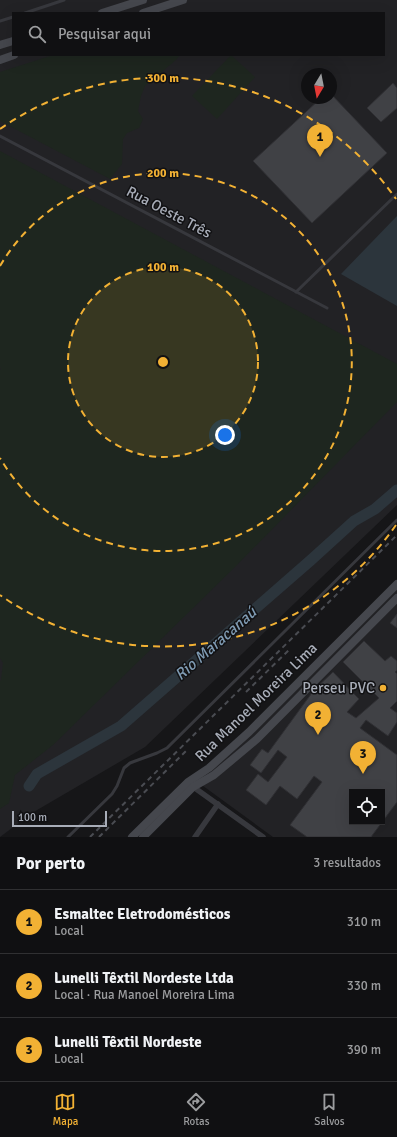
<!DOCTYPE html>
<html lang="pt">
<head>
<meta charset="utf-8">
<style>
	body { margin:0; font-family:Signika,sans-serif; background:#19191b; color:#f1f3f6 }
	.controls { position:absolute; right:12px; bottom:12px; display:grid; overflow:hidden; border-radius:0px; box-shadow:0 4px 16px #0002 }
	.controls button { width:36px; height:36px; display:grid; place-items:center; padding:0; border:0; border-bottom:1px solid #303032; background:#101012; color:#f1f3f6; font:20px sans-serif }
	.compass { position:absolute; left:301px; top:68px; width:36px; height:36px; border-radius:50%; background:#101012; box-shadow:0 4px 16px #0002; rotate:190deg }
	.scale { position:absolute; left:12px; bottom:10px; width:95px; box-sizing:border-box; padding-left:4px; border:2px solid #a8adb8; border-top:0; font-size:11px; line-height:14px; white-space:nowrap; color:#a8adb8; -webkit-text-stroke:3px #111113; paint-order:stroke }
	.you { position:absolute; left:225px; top:435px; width:14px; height:14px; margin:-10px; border:3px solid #fff; border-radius:50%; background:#1a73e8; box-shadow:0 0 0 6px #1a73e833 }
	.badge { display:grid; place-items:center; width:26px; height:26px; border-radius:50%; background:#f2b134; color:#111; font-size:13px; font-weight:700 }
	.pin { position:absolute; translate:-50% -33px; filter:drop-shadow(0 1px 2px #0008) }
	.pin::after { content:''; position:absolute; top:21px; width:14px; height:12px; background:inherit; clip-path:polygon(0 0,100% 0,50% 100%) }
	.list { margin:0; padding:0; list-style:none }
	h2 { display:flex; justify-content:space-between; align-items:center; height:52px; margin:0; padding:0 16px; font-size:17px }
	h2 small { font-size:13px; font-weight:400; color:#9c9d9f }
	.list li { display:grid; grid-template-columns:26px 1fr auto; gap:12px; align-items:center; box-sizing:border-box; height:64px; padding:0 16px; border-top:1px solid #303032 }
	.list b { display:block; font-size:15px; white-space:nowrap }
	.list p { margin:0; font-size:13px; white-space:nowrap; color:#9c9d9f }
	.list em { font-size:13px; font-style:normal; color:#9c9d9f }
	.icon { flex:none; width:22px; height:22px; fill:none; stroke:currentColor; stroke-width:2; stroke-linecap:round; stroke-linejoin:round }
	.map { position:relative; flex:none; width:397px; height:837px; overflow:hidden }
	.search { position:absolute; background:#101012; box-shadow:0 4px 16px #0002; left:12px; right:12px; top:12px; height:44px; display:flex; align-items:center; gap:10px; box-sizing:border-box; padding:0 14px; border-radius:0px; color:#9c9d9f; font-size:15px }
	.sheet { height:244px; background:#101012 }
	nav { display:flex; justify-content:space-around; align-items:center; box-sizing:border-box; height:56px; border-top:1px solid #303032; background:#101012; font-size:11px; color:#9c9d9f }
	nav a { display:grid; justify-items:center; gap:2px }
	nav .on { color:#f2b134 }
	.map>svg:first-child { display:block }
	.built { fill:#222225; fill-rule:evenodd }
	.green { fill:#1e261f }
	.water { fill:#2c353c }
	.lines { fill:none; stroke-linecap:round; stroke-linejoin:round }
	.river { stroke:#2c353c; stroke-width:11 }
	.building { fill:#404145; stroke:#303034; fill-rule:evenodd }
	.lane { stroke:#37383d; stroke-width:3 }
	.street { stroke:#37383d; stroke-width:5.5 }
	.secondary { stroke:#45474d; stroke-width:8 }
	.rail { stroke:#4a4c52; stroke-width:2; stroke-dasharray:5 4; stroke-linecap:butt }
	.ring { fill:none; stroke:#f2b134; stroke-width:2; stroke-dasharray:7 5 }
	.poi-dot { fill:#f2b134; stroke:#111113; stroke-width:1.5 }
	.labels { text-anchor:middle; stroke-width:3; stroke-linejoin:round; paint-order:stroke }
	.street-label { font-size:15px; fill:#a8adb8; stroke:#111113 }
	.poi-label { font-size:15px; fill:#a8adb8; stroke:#111113; text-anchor:end }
	.water-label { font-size:16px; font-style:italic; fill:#7f9bb3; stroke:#111113 }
	.centre { fill:#f2b134; stroke:#111113; stroke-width:2 }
	.ring-label { font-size:12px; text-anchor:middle; font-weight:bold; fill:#f2b134; stroke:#111113; stroke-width:3; stroke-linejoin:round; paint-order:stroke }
</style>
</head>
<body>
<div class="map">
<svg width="397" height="837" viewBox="0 0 397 837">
	<rect width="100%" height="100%" fill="#161618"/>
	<g class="built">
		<path d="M0,0H397V505L145,747L32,813L0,837ZM13,13H384V55H13ZM307,74H331V98H307Z"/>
		<path d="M397,588V837H273L199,783ZM352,792H382V822H352Z"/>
	</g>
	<g class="green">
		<polygon points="53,55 180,55 176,60 145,86 141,96 138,111 143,119 139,128 127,133 123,139 122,164 110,179 0,121 0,72"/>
		<polygon points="231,55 255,77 217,119 192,96"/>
		<polygon points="0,151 397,364 397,402 234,568 53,745 15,775 9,803 0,809 0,681 1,680 3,663 0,658 0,370 1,368 0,367"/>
	</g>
	<polygon class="water" points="397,216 397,306 341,274"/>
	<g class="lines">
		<polyline class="river" points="29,786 37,774 121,726 311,560 354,521 375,509 397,490"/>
	</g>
	<g class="building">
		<polygon points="393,83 397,88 397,108 381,122 367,108"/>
		<polygon points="331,94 387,153 312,223 253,161 321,98 331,98"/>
		<polygon points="397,614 397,628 390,623"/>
		<path d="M364,641L385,661L391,656L397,661V670L395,672L397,674V701L390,708L397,713V722L388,736L366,720L360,728L397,755V802L371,837H307L290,825L322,782L314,776L297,799L280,786L266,805L246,790L258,774L268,782L287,757L278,750L261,773L250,765L262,749L268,753L314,690L333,672L359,699L347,712L356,718L379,698L343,662ZM352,792H382V822H352Z"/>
	</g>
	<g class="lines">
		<g class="lane">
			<polyline points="25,13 64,0"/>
			<polyline points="0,21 13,17"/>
			<polyline points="0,136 327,308"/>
			<polyline points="296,292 397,194"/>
			<polyline points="68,837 112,794 117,786 124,768 130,763 157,753 167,748 397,520"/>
		</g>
		<g class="street">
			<polyline points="192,786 263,837"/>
			<polyline points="195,837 218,804"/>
		</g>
		<g class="secondary">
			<polyline points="102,13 143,0"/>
			<polyline points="143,13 183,0"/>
			<polyline points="0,45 13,41"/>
			<polyline points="0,60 14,55"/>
			<polyline points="132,837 188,782 209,768 249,732 397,584"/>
			<polyline points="143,837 193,787 214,775 257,739 397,598"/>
		</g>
		<g class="rail">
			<polyline points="246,692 291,648"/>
			<polyline points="90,837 397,535"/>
			<polyline points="99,837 188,749"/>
		</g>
	</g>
	<circle cx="163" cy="362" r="95" fill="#f2b134" fill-opacity=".12"/>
	<g class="ring">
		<circle cx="163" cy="362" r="95"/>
		<path d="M0 266A189 189 0 1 1 0 458"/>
		<path d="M396 525A284 284 0 0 1 0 595M0 129A284 284 0 0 1 396 199"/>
	</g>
	<circle class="poi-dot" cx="383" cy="688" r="4"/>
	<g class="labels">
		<g class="street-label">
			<text transform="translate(169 212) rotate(28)" y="5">Rua Oeste Três</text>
			<text transform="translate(256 702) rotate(-44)" y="5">Rua Manoel Moreira Lima</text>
		</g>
		<g class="poi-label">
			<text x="375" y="693">Perseu PVC</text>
		</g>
		<g class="water-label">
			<text transform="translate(215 643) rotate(-41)" y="6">Rio Maracanaú</text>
		</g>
	</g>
	<circle cx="163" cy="362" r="6" class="centre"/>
	<g class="ring-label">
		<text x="163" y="82">300 m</text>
		<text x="163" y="177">200 m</text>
		<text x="163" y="271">100 m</text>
	</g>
</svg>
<div class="controls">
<button><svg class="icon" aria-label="locate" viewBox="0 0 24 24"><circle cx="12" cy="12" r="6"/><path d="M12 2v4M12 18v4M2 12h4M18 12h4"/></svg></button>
</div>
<svg class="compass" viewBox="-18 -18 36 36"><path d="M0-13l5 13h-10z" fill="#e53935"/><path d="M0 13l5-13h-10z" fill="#9c9d9f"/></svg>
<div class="scale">100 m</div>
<div class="you"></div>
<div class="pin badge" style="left:320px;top:157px">1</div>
<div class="pin badge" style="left:318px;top:735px">2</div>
<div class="pin badge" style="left:363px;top:774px">3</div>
<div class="search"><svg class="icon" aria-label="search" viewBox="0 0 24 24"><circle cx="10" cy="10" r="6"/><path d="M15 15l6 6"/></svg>Pesquisar aqui</div>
</div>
<section class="sheet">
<h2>Por perto<small>3 resultados</small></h2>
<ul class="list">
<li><span class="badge">1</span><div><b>Esmaltec Eletrodomésticos</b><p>Local</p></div><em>310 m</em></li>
<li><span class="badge">2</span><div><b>Lunelli Têxtil Nordeste Ltda</b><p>Local · Rua Manoel Moreira Lima</p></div><em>330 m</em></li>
<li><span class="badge">3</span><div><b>Lunelli Têxtil Nordeste</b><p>Local</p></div><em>390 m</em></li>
</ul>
</section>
<nav>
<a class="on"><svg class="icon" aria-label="map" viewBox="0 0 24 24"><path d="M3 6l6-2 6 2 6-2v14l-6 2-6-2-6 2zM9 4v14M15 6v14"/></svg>Mapa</a>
<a><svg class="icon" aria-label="directions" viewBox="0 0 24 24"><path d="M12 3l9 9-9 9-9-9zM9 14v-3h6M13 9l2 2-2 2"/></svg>Rotas</a>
<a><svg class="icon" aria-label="saved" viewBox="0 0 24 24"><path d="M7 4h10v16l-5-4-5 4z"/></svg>Salvos</a>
</nav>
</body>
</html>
